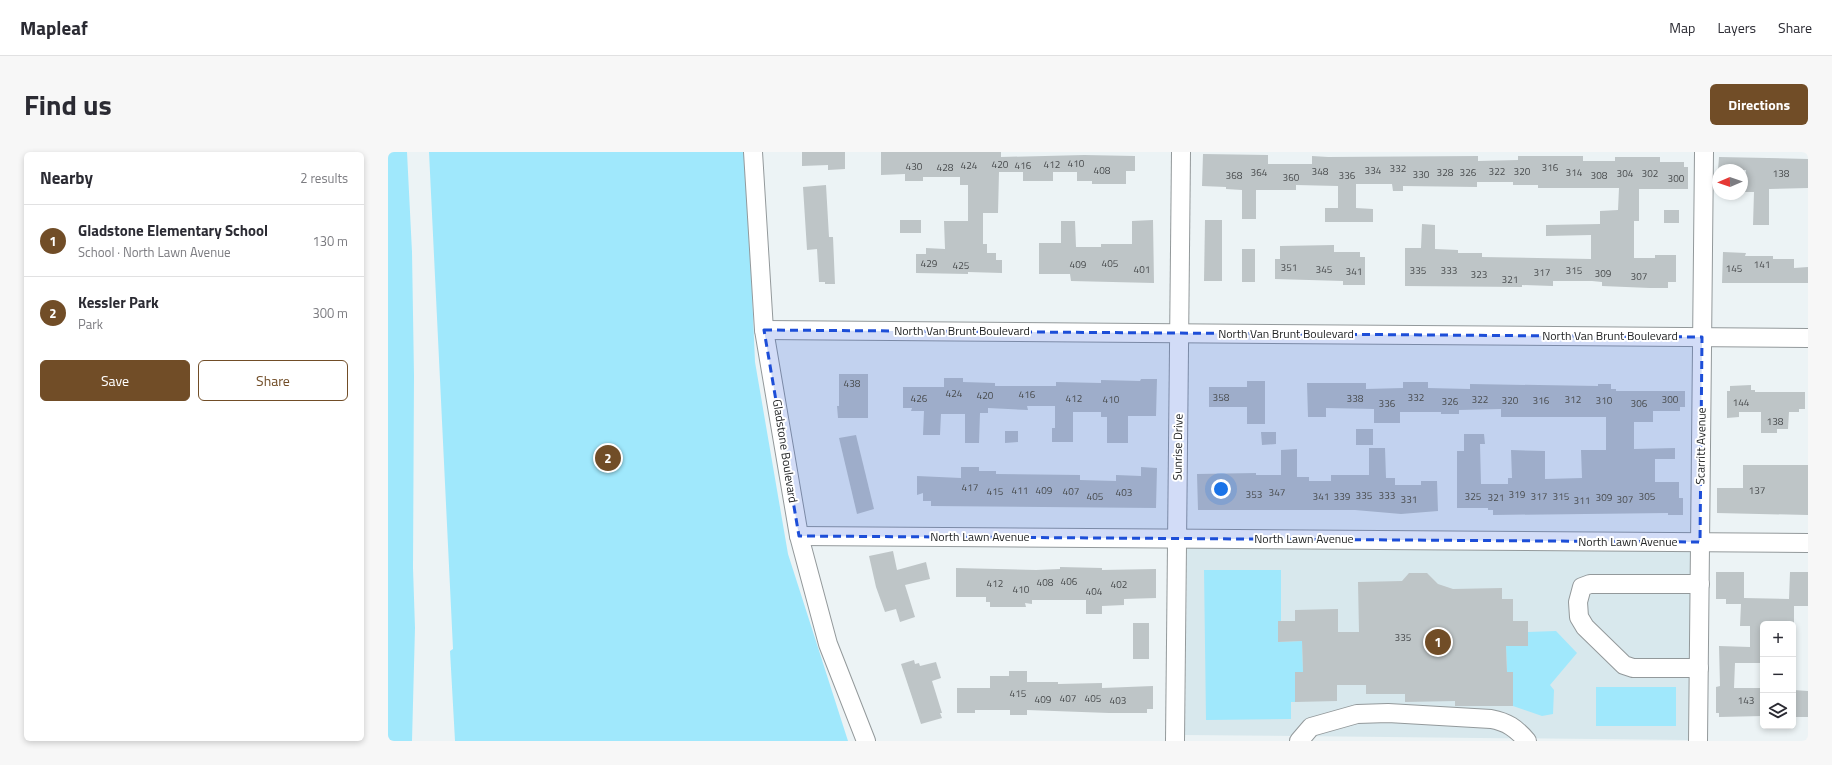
<!DOCTYPE html>
<html lang="en">
<head>
<meta charset="utf-8">
<style>
	body { margin:0; font-family:"Titillium Web",sans-serif; background:#f7f7f7; color:#2b2b33 }
	.controls { position:absolute; right:12px; bottom:12px; display:grid; overflow:hidden; border-radius:6px; box-shadow:0 2px 6px #0003 }
	.controls button { width:36px; height:36px; display:grid; place-items:center; padding:0; border:0; border-bottom:1px solid #e1e1e2; background:#fff; color:#2b2b33; font:20px sans-serif }
	.compass { position:absolute; left:1324px; top:12px; width:36px; height:36px; border-radius:50%; background:#fff; box-shadow:0 2px 6px #0003; rotate:268deg }
	.you { position:absolute; left:833px; top:337px; width:14px; height:14px; margin:-10px; border:3px solid #fff; border-radius:50%; background:#1a73e8; box-shadow:0 0 0 6px #1a73e833 }
	.badge { display:grid; place-items:center; width:26px; height:26px; border-radius:50%; background:#714d27; color:#fff; font-size:13px; font-weight:700 }
	.pin { position:absolute; translate:-50% -50%; border:2px solid #fff; box-shadow:0 1px 4px #0006 }
	.list { margin:0; padding:0; list-style:none }
	h2 { display:flex; justify-content:space-between; align-items:center; height:52px; margin:0; padding:0 16px; font-size:17px }
	h2 small { font-size:13px; font-weight:400; color:#7c7c81 }
	.list li { display:grid; grid-template-columns:26px 1fr auto; gap:12px; align-items:center; box-sizing:border-box; height:72px; padding:0 16px; border-top:1px solid #e1e1e2 }
	.list b { display:block; font-size:15px; white-space:nowrap }
	.list p { margin:0; font-size:13px; white-space:nowrap; color:#7c7c81 }
	.list em { font-size:13px; font-style:normal; color:#7c7c81 }
	.actions { display:flex; gap:8px; padding:12px 16px }
	.actions a { flex:1; padding:9px 0; border:1px solid #714d27; border-radius:6px; text-align:center; font-size:14px; color:#714d27 }
	.actions .main { background:#714d27; color:#fff }
	.icon { flex:none; width:22px; height:22px; fill:none; stroke:currentColor; stroke-width:2; stroke-linecap:round; stroke-linejoin:round }
	.map { position:relative; flex:none; width:1420px; height:589px; overflow:hidden; border-radius:6px }
	header { display:flex; align-items:center; gap:24px; box-sizing:border-box; height:56px; padding:0 20px; background:#fff; border-bottom:1px solid #e1e1e2 }
	header strong { font-size:19px }
	nav { display:flex; gap:22px; margin-inline-start:auto; font-size:14px }
	.intro { display:flex; align-items:center; justify-content:space-between; box-sizing:border-box; height:96px; padding:0 24px }
	h1 { margin:0; font-size:28px }
	.button { padding:10px 18px; border-radius:6px; background:#714d27; color:#fff; font-size:14px; font-weight:700 }
	main { display:flex; gap:24px; padding:0 24px }
	aside { flex:1; background:#fff; border-radius:6px; box-shadow:0 2px 6px #0003 }
	.map>svg:first-child { display:block }
	.built { fill:#d8e8ed }
	.green { fill:#a0e8fc }
	.building { fill:#bec5c7 }
	.lines { fill:none; stroke-linecap:round; stroke-linejoin:round }
	.minor-casing { stroke:#93999b; stroke-width:20 }
	.minor { stroke:#fff; stroke-width:18 }
	.marked { fill:#1d4ed8; fill-opacity:0.2; stroke:#1d4ed8; stroke-width:3; stroke-dasharray:8 5; stroke-linejoin:round }
	.labels { text-anchor:middle; stroke-width:4; stroke-linejoin:round; paint-order:stroke }
	.number-label { font-size:10px; fill:#494c4e }
	.street-label { font-size:12px; fill:#222425; stroke:#fff }
</style>
</head>
<body>
<header>
<strong>Mapleaf</strong>
<nav><a>Map</a><a>Layers</a><a>Share</a></nav>
</header>
<div class="intro"><h1>Find us</h1><a class="button">Directions</a></div>
<main>
<aside>
<h2>Nearby<small>2 results</small></h2>
<ul class="list">
<li><span class="badge">1</span><div><b>Gladstone Elementary School</b><p>School · North Lawn Avenue</p></div><em>130 m</em></li>
<li><span class="badge">2</span><div><b>Kessler Park</b><p>Park</p></div><em>300 m</em></li>
</ul>
<div class="actions"><a class="main">Save</a><a>Share</a></div>
</aside>
<div class="map">
<svg width="1420" height="589" viewBox="0 0 1420 589">
	<rect width="100%" height="100%" fill="#ecf3f5"/>
	<polygon class="built" points="799,396 1304,397 1300,588 797,583"/>
	<g class="green">
		<polygon points="0,0 19,0 24,100 26,224 25,416 27,476 24,589 0,589"/>
		<polygon points="41,0 358,0 367,210 400,402 460,589 67,589 62,499 65,497"/>
		<polygon points="816,418 893,418 893,469 890,490 914,489 915,520 907,521 907,550 903,550 903,567 818,568"/>
		<polygon points="1168,479 1189,501 1162,533 1166,538 1165,562 1154,564 1125,554 1125,520 1119,520 1118,494 1140,493 1140,480"/>
		<rect x="1208" y="535" width="80" height="39"/>
	</g>
	<g class="building">
		<polygon points="414,0 457,0 457,17 440,18 440,13 414,14"/>
		<polygon points="493,0 613,0 613,5 696,3 747,4 747,19 738,19 738,32 704,32 704,29 689,29 689,20 665,20 665,29 635,29 635,20 611,20 610,61 595,61 595,92 599,92 599,101 608,101 608,108 614,108 614,121 580,120 580,122 528,121 528,102 538,102 538,96 557,97 556,69 580,69 580,33 572,33 572,25 535,25 535,29 517,29 517,22 493,23"/>
		<polygon points="815,2 880,3 880,12 924,12 924,4 940,5 1090,4 1090,9 1130,8 1130,4 1195,4 1195,9 1227,9 1227,5 1272,5 1272,10 1296,10 1296,15 1300,15 1300,37 1251,37 1251,69 1246,69 1246,106 1267,106 1267,103 1288,103 1288,130 1280,130 1280,136 1262,136 1214,134 1214,130 1204,129 1165,129 1165,134 1134,133 1134,135 1017,134 1017,96 1033,96 1034,72 1047,73 1047,97 1070,98 1070,101 1094,101 1094,105 1203,107 1203,83 1158,84 1158,73 1212,72 1212,59 1230,58 1231,36 1150,36 1150,33 1125,33 1125,30 1089,30 1089,35 1015,34 1015,39 1005,39 1004,32 968,32 968,56 985,57 985,70 937,70 937,56 950,56 950,34 908,33 908,38 868,38 868,67 854,67 854,38 838,37 838,35 814,34"/>
		<polygon points="1331,5 1420,7 1420,36 1381,37 1381,73 1365,73 1366,40 1357,40 1358,18 1330,18"/>
		<polygon points="438,33 441,85 445,85 447,132 437,132 437,130 431,130 429,97 419,98 415,35"/>
		<rect x="1276" y="58" width="15" height="13"/>
		<rect x="512" y="68" width="21" height="13"/>
		<polygon points="765,68 766,131 683,129 682,122 651,122 651,91 673,91 673,69 687,69 688,95 713,95 713,92 744,92 744,69"/>
		<polygon points="817,68 834,68 834,129 816,129"/>
		<polygon points="946,93 946,100 972,100 972,105 977,105 977,133 955,133 955,129 887,127 887,107 892,107 892,94"/>
		<rect x="854" y="97" width="13" height="33"/>
		<polygon points="1335,100 1358,101 1357,104 1385,104 1385,107 1406,107 1406,116 1420,115 1420,131 1334,131"/>
		<polygon points="451,222 480,222 480,266 450,266 449,254 451,254"/>
		<polygon points="556,226 575,226 575,230 607,231 607,234 668,234 668,230 713,231 713,228 752,229 753,227 769,227 768,264 740,264 740,291 719,291 719,265 713,265 713,260 685,260 685,290 664,290 664,276 667,276 667,254 639,254 640,258 600,256 600,261 592,261 591,291 577,291 577,262 553,262 552,283 535,283 536,259 523,259 524,256 515,256 515,235 556,235"/>
		<polygon points="859,229 877,229 877,272 859,272 859,255 821,255 821,235 859,235"/>
		<polygon points="1015,230 1040,230 1040,236 1082,237 1082,232 1210,234 1210,232 1223,232 1223,237 1228,237 1228,239 1297,239 1297,255 1292,255 1292,259 1265,259 1265,270 1246,270 1246,297 1287,296 1287,307 1267,307 1267,330 1291,330 1291,346 1295,346 1295,363 1280,363 1280,361 1105,363 1105,358 1100,358 1100,356 1069,356 1069,299 1076,299 1076,282 1096,282 1097,292 1092,292 1093,332 1120,332 1120,326 1124,326 1123,298 1157,299 1157,327 1194,326 1193,298 1218,298 1218,265 1113,265 1113,257 1071,258 1071,262 1053,262 1053,260 1012,260 1012,271 986,271 986,257 938,256 938,265 920,265 919,231 978,231 978,237 1015,236"/>
		<polygon points="1363,233 1363,238 1367,238 1367,240 1417,240 1417,257 1411,257 1411,260 1401,260 1400,277 1389,277 1389,281 1373,281 1373,260 1351,260 1351,265 1339,266 1339,239 1342,239 1342,234"/>
		<rect x="968" y="277" width="17" height="16"/>
		<polygon points="617,279 630,279 630,290 617,291"/>
		<polygon points="873,280 888,280 888,292 874,293"/>
		<polygon points="468,283 486,357 469,362 451,286"/>
		<polygon points="981,296 997,296 998,326 1007,326 1007,333 1033,333 1033,329 1049,329 1050,359 1013,362 967,358 810,358 809,322 868,321 868,323 893,323 893,298 909,297 909,325 921,325 921,329 943,329 943,323 981,323"/>
		<polygon points="1355,313 1420,313 1420,363 1329,361 1329,336 1355,336"/>
		<polygon points="573,315 591,315 591,319 608,319 608,322 692,323 692,328 728,329 728,323 753,324 753,315 769,316 768,356 543,354 543,349 535,349 535,341 529,343 529,324 573,326"/>
		<polygon points="505,399 509,418 538,410 542,427 517,433 527,465 512,470 508,457 497,460 488,435 481,404"/>
		<polygon points="672,415 714,416 714,418 768,417 768,446 736,447 736,453 714,454 714,462 698,462 698,448 644,448 644,452 637,451 638,455 602,455 602,450 598,450 598,445 568,445 568,416 648,418 672,417"/>
		<polygon points="1328,420 1356,420 1356,446 1401,447 1402,420 1420,420 1420,454 1406,454 1406,472 1375,472 1375,511 1347,511 1346,536 1375,536 1375,564 1331,565 1331,561 1328,561 1328,535 1332,534 1331,494 1362,495 1362,474 1352,474 1353,452 1338,452 1338,447 1328,447"/>
		<polygon points="1021,421 1039,421 1050,432 1065,437 1114,436 1114,447 1125,447 1125,469 1140,469 1140,494 1118,494 1119,520 1125,520 1125,554 1067,554 1067,549 1017,550 1017,542 978,542 978,533 949,533 949,549 907,550 907,520 915,520 914,489 890,490 890,469 907,469 907,458 950,457 950,480 971,480 970,430 1014,429"/>
		<rect x="745" y="471" width="16" height="36"/>
		<polygon points="526,508 527,512 531,511 532,514 548,510 553,526 544,529 554,561 552,561 554,566 533,572 513,512"/>
		<polygon points="621,519 639,519 639,530 670,530 670,532 714,531 714,536 765,534 765,557 759,557 759,561 721,561 639,558 639,563 622,563 622,558 587,558 587,561 569,561 569,536 602,536 602,524 621,524"/>
		<polygon points="1405,538 1420,539 1420,565 1405,565"/>
	</g>
	<g class="lines">
		<g class="minor-casing">
			<g id="minor">
				<polyline points="365,0 376,178 411,384 440,492 478,589"/>
				<polyline points="376,178 1420,186"/>
				<polyline points="411,384 1420,391"/>
				<polyline points="1311,516 1245,516 1236,513 1197,475 1191,465 1190,450 1194,435 1202,432 1312,432"/>
				<polyline points="787,589 793,0"/>
				<path d="M911,589L923,575L969,562L1000,561L1103,567C1119,570 1128,576 1139,589"/>
				<polyline points="1310,589 1316,0"/>
			</g>
		</g>
		<use href="#minor" class="minor"/>
	</g>
	<path class="marked" d="M376,178L1314,185L1312,390L411,384Z"/>
	<g class="labels">
		<g class="number-label">
			<text x="688" y="15">410</text>
			<text x="612" y="16">420</text>
			<text x="664" y="16">412</text>
			<text x="581" y="17">424</text>
			<text x="635" y="17">416</text>
			<text x="526" y="18">430</text>
			<text x="557" y="19">428</text>
			<text x="1162" y="19">316</text>
			<text x="1010" y="20">332</text>
			<text x="714" y="22">408</text>
			<text x="985" y="22">334</text>
			<text x="932" y="23">348</text>
			<text x="1109" y="23">322</text>
			<text x="1134" y="23">320</text>
			<text x="871" y="24">364</text>
			<text x="1057" y="24">328</text>
			<text x="1080" y="24">326</text>
			<text x="1186" y="24">314</text>
			<text x="1237" y="25">304</text>
			<text x="1262" y="25">302</text>
			<text x="1393" y="25">138</text>
			<text x="1033" y="26">330</text>
			<text x="846" y="27">368</text>
			<text x="959" y="27">336</text>
			<text x="1211" y="27">308</text>
			<text x="903" y="29">360</text>
			<text x="1288" y="30">300</text>
			<text x="541" y="115">429</text>
			<text x="722" y="115">405</text>
			<text x="690" y="116">409</text>
			<text x="1374" y="116">141</text>
			<text x="573" y="117">425</text>
			<text x="901" y="119">351</text>
			<text x="1346" y="120">145</text>
			<text x="754" y="121">401</text>
			<text x="936" y="121">345</text>
			<text x="1030" y="122">335</text>
			<text x="1061" y="122">333</text>
			<text x="1186" y="122">315</text>
			<text x="966" y="123">341</text>
			<text x="1154" y="124">317</text>
			<text x="1215" y="125">309</text>
			<text x="1091" y="126">323</text>
			<text x="1251" y="128">307</text>
			<text x="1122" y="131">321</text>
			<text x="464" y="235">438</text>
			<text x="566" y="245">424</text>
			<text x="639" y="246">416</text>
			<text x="597" y="247">420</text>
			<text x="833" y="249">358</text>
			<text x="1028" y="249">332</text>
			<text x="531" y="250">426</text>
			<text x="686" y="250">412</text>
			<text x="967" y="250">338</text>
			<text x="723" y="251">410</text>
			<text x="1092" y="251">322</text>
			<text x="1185" y="251">312</text>
			<text x="1282" y="251">300</text>
			<text x="1122" y="252">320</text>
			<text x="1153" y="252">316</text>
			<text x="1216" y="252">310</text>
			<text x="1062" y="253">326</text>
			<text x="1353" y="254">144</text>
			<text x="999" y="255">336</text>
			<text x="1251" y="255">306</text>
			<text x="1387" y="273">138</text>
			<text x="582" y="339">417</text>
			<text x="632" y="342">411</text>
			<text x="656" y="342">409</text>
			<text x="1369" y="342">137</text>
			<text x="607" y="343">415</text>
			<text x="683" y="343">407</text>
			<text x="736" y="344">403</text>
			<text x="889" y="344">347</text>
			<text x="866" y="346">353</text>
			<text x="1129" y="346">319</text>
			<text x="976" y="347">335</text>
			<text x="999" y="347">333</text>
			<text x="707" y="348">405</text>
			<text x="933" y="348">341</text>
			<text x="954" y="348">339</text>
			<text x="1085" y="348">325</text>
			<text x="1151" y="348">317</text>
			<text x="1173" y="348">315</text>
			<text x="1259" y="348">305</text>
			<text x="1108" y="349">321</text>
			<text x="1216" y="349">309</text>
			<text x="1021" y="351">331</text>
			<text x="1237" y="351">307</text>
			<text x="1194" y="352">311</text>
			<text x="681" y="433">406</text>
			<text x="657" y="434">408</text>
			<text x="607" y="435">412</text>
			<text x="731" y="436">402</text>
			<text x="633" y="441">410</text>
			<text x="706" y="443">404</text>
			<text x="1015" y="489">335</text>
			<text x="630" y="545">415</text>
			<text x="680" y="550">407</text>
			<text x="705" y="550">405</text>
			<text x="655" y="551">409</text>
			<text x="730" y="552">403</text>
			<text x="1358" y="552">143</text>
		</g>
		<g class="street-label">
			<text x="574" y="183">North Van Brunt Boulevard</text>
			<text x="898" y="186">North Van Brunt Boulevard</text>
			<text x="1222" y="188">North Van Brunt Boulevard</text>
			<text transform="translate(1313 294) rotate(-89)" y="4">Scarritt Avenue</text>
			<text transform="translate(790 295) rotate(-89)" y="4">Sunrise Drive</text>
			<text transform="translate(397 299) rotate(81)" y="4">Gladstone Boulevard</text>
			<text x="592" y="389">North Lawn Avenue</text>
			<text x="916" y="391">North Lawn Avenue</text>
			<text x="1240" y="394">North Lawn Avenue</text>
		</g>
	</g>
</svg>
<div class="controls">
<button>+</button>
<button>−</button>
<button><svg class="icon" aria-label="layers" viewBox="0 0 24 24"><path d="M12 4l9 5-9 5-9-5zM3 14l9 5 9-5"/></svg></button>
</div>
<svg class="compass" viewBox="-18 -18 36 36"><path d="M0-13l5 13h-10z" fill="#e53935"/><path d="M0 13l5-13h-10z" fill="#7c7c81"/></svg>
<div class="you"></div>
<div class="pin badge" style="left:1050px;top:490px">1</div>
<div class="pin badge" style="left:220px;top:306px">2</div>
</div>
</main>
</body>
</html>
